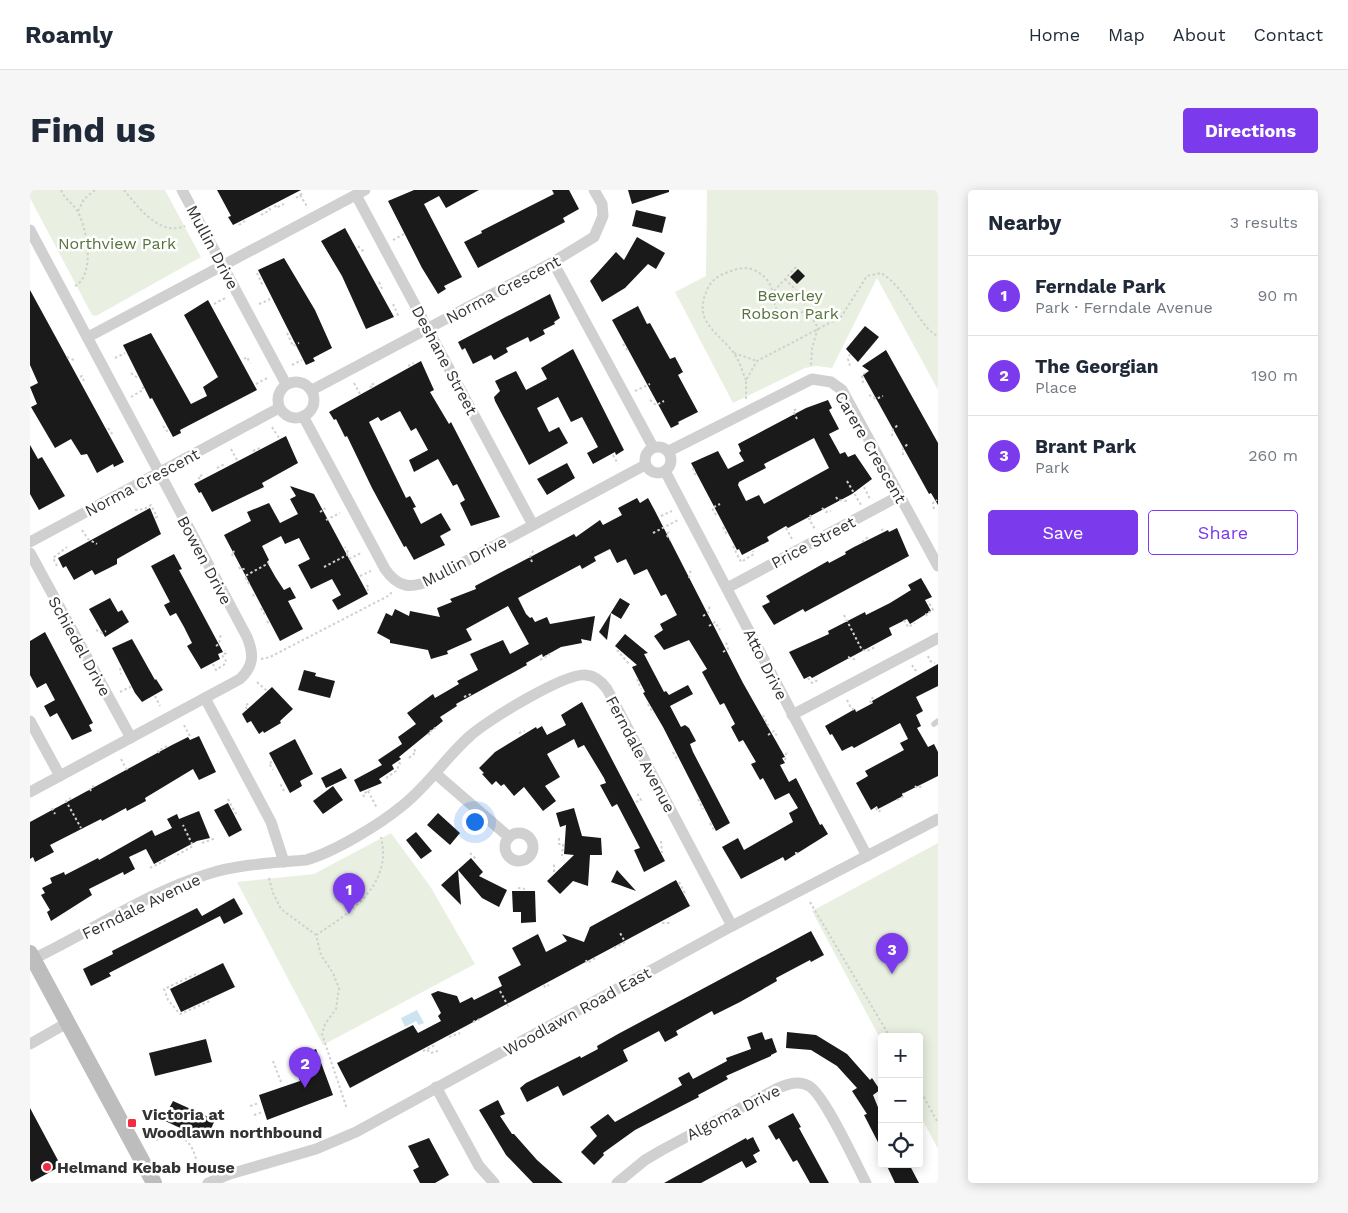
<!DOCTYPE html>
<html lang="en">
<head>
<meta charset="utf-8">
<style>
	body { margin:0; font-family:"Work Sans",sans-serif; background:#f6f6f7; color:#1f2937 }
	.controls { position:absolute; right:15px; bottom:15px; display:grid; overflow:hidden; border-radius:5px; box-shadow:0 2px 12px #0003 }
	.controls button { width:45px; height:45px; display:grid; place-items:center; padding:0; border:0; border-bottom:1px solid #e0e1e3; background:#fff; color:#1f2937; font:25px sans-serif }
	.you { position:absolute; left:444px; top:631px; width:18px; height:18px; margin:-12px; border:4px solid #fff; border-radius:50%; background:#1a73e8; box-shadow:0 0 0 8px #1a73e833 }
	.badge { display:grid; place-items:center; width:32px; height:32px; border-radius:50%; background:#7c3aed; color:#fff; font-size:16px; font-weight:700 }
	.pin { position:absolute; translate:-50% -41px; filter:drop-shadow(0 1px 2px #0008) }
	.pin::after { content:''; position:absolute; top:26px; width:18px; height:15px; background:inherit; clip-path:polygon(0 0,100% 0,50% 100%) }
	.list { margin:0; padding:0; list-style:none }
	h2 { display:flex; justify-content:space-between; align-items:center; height:65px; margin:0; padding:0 20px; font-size:21px }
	h2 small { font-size:16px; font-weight:400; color:#747a83 }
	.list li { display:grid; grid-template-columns:32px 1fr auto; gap:15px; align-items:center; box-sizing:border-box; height:80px; padding:0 20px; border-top:1px solid #e0e1e3 }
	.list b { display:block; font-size:19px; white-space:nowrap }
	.list p { margin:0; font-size:16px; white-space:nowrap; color:#747a83 }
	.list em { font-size:16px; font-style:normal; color:#747a83 }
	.actions { display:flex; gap:10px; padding:15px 20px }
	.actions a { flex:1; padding:11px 0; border:1px solid #7c3aed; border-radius:5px; text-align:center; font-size:18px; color:#7c3aed }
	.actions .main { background:#7c3aed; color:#fff }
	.icon { flex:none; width:28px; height:28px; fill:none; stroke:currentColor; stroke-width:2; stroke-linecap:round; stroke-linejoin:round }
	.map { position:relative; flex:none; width:908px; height:993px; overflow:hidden; border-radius:5px }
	header { display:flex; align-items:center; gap:30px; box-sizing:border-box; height:70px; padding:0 25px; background:#fff; border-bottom:1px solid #e0e1e3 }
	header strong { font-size:24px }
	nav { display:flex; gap:28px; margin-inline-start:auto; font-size:18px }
	.intro { display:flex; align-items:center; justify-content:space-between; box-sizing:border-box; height:120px; padding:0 30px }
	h1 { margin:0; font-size:35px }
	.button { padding:12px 22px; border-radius:5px; background:#7c3aed; color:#fff; font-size:18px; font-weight:700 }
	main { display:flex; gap:30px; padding:0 30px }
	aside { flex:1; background:#fff; border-radius:5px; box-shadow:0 2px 12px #0003 }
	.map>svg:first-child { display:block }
	.green { fill:#e9f0e1 }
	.water { fill:#cce3f0 }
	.building { fill:#1a1a1a; fill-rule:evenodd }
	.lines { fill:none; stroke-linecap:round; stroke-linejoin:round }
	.path { stroke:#d0d0d0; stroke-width:2; stroke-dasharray:2.5 2.5; stroke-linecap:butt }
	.lane { stroke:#d0d0d0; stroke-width:5.5 }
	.street { stroke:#d0d0d0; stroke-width:11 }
	.secondary { stroke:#bdbdbd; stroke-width:16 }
	.poi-dot { fill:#f22c40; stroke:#fff; stroke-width:2 }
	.labels { text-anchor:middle; stroke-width:5; stroke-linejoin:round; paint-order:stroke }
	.park-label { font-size:16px; fill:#57733b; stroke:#fff }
	.street-label { font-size:16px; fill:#333; stroke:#fff }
	.poi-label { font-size:16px; font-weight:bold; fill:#333; stroke:#fff; text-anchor:start }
</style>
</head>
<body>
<header>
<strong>Roamly</strong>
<nav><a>Home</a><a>Map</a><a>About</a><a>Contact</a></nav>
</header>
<div class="intro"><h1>Find us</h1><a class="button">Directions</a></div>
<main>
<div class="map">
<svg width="908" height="993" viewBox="0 0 908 993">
	<rect width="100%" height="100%" fill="#fff"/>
	<g class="green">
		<polygon points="0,0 135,0 171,67 66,126 62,125 0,8"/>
		<polygon points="677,0 908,0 908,200 847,88 802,178 786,176 775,178 703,213 645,102 676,86"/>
		<polygon points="361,643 400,696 445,774 293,855 207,692 284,684"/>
		<polygon points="908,653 908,959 889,923 889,847 852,847 852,852 782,721"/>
	</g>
	<polygon class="water" points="387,820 394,833 389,835 386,831 375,837 371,828"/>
	<g class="building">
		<polygon points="187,0 271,0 203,35 198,27 201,26"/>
		<polygon points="384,0 449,0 416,18 409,6 394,14 432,87 414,96 416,99 408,104 392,78 358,11"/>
		<polygon points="522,0 539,0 549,19 533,28 535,32 448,78 434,52 452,43 451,41 524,4"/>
		<polygon points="598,0 639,0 639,2 602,14"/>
		<polygon points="606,20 636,27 632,43 602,36"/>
		<polygon points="315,38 364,127 336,139 312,86 291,51"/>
		<polygon points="607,47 635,63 626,79 618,74 595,98 572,112 560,91 586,62 594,70"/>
		<polygon points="254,68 285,120 302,158 283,168 285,171 276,175 228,80"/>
		<polygon points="768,79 775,86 767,94 760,87"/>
		<polygon points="0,100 94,272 84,277 83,274 67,283 57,264 51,265 41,249 25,258 1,217 7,214 0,197 8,193 0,175"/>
		<polygon points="520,104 530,128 524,132 525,134 513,140 515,144 500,152 498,147 476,158 478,162 464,170 461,165 443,174 435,158 432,160 428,152"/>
		<polygon points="178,110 227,200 150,240 151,243 143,247 122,208 120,209 93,155 121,143 161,214 177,206 173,197 188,187 154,125"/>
		<polygon points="608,116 617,134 620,133 640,169 645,167 653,182 648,185 668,222 648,232 649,234 641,238 582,130"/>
		<polygon points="835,136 849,147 828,172 816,159"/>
		<polygon points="543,159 594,260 586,265 585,262 563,274 557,263 568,257 552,227 541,232 528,207 507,218 519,242 529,237 538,253 499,275 465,211 464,207 470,201 465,191 486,181 496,200 517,189 511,178"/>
		<polygon points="856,160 908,253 908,315 901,303 899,304 833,185 839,181 832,176"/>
		<polygon points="391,171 404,200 400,202 419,234 421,232 470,327 441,336 430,313 435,310 427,294 423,296 408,269 384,282 379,270 398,260 386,238 381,241 370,221 351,231 348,227 339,232 376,308 380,306 386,317 383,318 391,334 411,323 421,340 410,346 415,355 384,370 376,356 374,357 342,298 317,246 315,247 306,229 304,230 299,222"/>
		<path d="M798,210L802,218L799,220L809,239L799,244L810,264L815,262L818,267L825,264L842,289L822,304L758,338L756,336L737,347L739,351L712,365L709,359L707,360L661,273L688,261L698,279L714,271L709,263L711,261L708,254L776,218ZM784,248L799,278L734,314L729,305L716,311L708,295L709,292L736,278L734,274Z"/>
		<polygon points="256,246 268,273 232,293 234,297 182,322 171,302 169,303 164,294"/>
		<polygon points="0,255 8,269 12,267 35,306 9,320 0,304"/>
		<polygon points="537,273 545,288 517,305 507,289"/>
		<polygon points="260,296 284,304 338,404 308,420 302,410 311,405 302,389 281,399 268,375 280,369 269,348 255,354 251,346 232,356 239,370 237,372 246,388 254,400 260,397 266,408 258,411 273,439 250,451 194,345 221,331 217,322 239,313 250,333 268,324 260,309 266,306"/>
		<polygon points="607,308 610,313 618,308 625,321 713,493 755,567 752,568 755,573 750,575 759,592 766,588 790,635 792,634 798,644 755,671 753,667 711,689 692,657 708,648 714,660 763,632 759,623 768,618 759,603 745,610 733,588 730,590 721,574 726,572 713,550 709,552 701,537 705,534 694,513 690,515 672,482 677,479 659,450 634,460 624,446 633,440 630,434 647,425 636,404 631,406 617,379 604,385 596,369 587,373 580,359 564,367 566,371 552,379 550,375 488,408 496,424 500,428 502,427 505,432 517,427 520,434 565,426 561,451 551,449 552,453 531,457 513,467 512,464 496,473 497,475 426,514 427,516 410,527 413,531 369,567 371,569 362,575 364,579 349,589 352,593 330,602 324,590 352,575 348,570 372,554 368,547 386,534 377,523 403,504 405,508 429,494 427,491 448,480 440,464 473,450 480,464 499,454 478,416 436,439 442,450 417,461 418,464 401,469 398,460 360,453 360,450 347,443 356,423 362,426 365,419 379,426 380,421 410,427 407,418 422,412 420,409 446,399 445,396 544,344 546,347 570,330 573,335 592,325 588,318"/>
		<polygon points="120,318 131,344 87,369 87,374 65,385 62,380 44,390 36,376 33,378 28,368"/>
		<polygon points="867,338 879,366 775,422 773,419 744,435 732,416 740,412 736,406 798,371 799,373 816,364 815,362 824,357 858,340 859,342"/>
		<polygon points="144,364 152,379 149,380 193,462 188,464 190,469 171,479 157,456 162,453 154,437 146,423 140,426 134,415 140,412 121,376"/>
		<polygon points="891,388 902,407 895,410 901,421 880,434 877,429 859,438 862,445 782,488 780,486 774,489 759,462 799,444 798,441 835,422 836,425 860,413 881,400 878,395"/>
		<polygon points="80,408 88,422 92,420 99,432 75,447 59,419"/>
		<polygon points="590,408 600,414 591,429 581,423 577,450 569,442"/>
		<polygon points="15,442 63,533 59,535 62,541 42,550 27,523 20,527 14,516 25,510 16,493 7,498 0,485 0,451"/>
		<polygon points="595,444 618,463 614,464 634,502 636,501 639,505 658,495 663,504 640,516 651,537 655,535 659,538 666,551 660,554 663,562 700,633 686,641 633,537 613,503 615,502 602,477 607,475 585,456"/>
		<polygon points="102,449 125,490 126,489 133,500 112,512 105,503 82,458"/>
		<polygon points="908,474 908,496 886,507 893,521 886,525 891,536 887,538 898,557 904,554 908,562 908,586 872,604 873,606 848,619 847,616 841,620 826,593 838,586 835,581 874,560 870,553 878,549 870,533 824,558 822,556 812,561 802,544 800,545 795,536 825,519 826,522 843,513 842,511"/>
		<polygon points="274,480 286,483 285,486 305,491 300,508 268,500"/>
		<polygon points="242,497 263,519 250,531 251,533 234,543 233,541 229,544 221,531 217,533 212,524"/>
		<polygon points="552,512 635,671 614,682 604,660 610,658 587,614 582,617 570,595 576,593 574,588 554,555 548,558 544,549 517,564 530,587 515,596 526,611 513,621 494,597 484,606 474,594 471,596 466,591 462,595 452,584 454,583 449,578 465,562 506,537 507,539 512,536 517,545 536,535 531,525"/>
		<polygon points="169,546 186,582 169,590 163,579 115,608 116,611 97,621 96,618 72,631 71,629 20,655 24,662 5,672 3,667 0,669 0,632 142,555 158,547 160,550"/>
		<polygon points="265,549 283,584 270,591 272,596 260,603 239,563"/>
		<polygon points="311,578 317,588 296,598 291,588"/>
		<polygon points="303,596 313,610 293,624 283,611"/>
		<polygon points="198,613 212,640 199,647 184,620"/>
		<polygon points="544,618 552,646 571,648 572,665 560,665 558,696 543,691 530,704 517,691 544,665 534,664 536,635 530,637 526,623"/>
		<polygon points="169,621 180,648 167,651 124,674 116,659 99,667 105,679 94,685 93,682 59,699 62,705 21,731 17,722 20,720 11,705 15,703 12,698 22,693 20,688 34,682 35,685 68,668 69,670 122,640 125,646 142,638 137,629 147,624 149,629"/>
		<polygon points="408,623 430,643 420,655 397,635"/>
		<polygon points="386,642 402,661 391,669 376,650"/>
		<polygon points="441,668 453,682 449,686 477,700 469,717 452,708 428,680 431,715 411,695"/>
		<polygon points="587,680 606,701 581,692"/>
		<polygon points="646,690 660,716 320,898 307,873 383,835 388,843 411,831 408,826 411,823 401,804 408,801 427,806 430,813 442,807 444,810 472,796 468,787 491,775 482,758 508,744 516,762 537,751 532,744 554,752 560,737"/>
		<polygon points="482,701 505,701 506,732 491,733 491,722 483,722"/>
		<polygon points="204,708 213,724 194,734 190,726 79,783 81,786 61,796 53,779 83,764 82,761 167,718 172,726"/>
		<polygon points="781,741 794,765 781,772 780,770 746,788 747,791 710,812 684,825 682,821 646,841 648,845 635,852 629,841 593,860 598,871 533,906 528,896 497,912 490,898 496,893 550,866 551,868 568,859 567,856 588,844"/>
		<polygon points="193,773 205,797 151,822 140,799"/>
		<polygon points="732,842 735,850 742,848 747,862 741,865 741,866 696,886 698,889 668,905 669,907 605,940 573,963 574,965 564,975 551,962 567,946 560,937 578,924 585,932 652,895 648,888 659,882 663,889 697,871 696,868 721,859 717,847"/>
		<polygon points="757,842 786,845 817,864 840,890 842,888 850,900 843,905 852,927 852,960 834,925 837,924 822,901 827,898 807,876 781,860 756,858"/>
		<polygon points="176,849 182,872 125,886 119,863"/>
		<polygon points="286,859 303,905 237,930 229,905 270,891 262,869"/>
		<polygon points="468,910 475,924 470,926 482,944 484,944 507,970 533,993 503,993 476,965 449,920"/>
		<polygon points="143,911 185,930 176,950 133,930"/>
		<polygon points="0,918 31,976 0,993"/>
		<polygon points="763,923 771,937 769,938 799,993 780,993 767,970 763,972 749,948 746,950 738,936"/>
		<polygon points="723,947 730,961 723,965 727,972 716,978 712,971 671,993 634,993 716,948 717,950"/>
		<polygon points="399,948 419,985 405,993 390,993 383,980 389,977 378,956"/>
		<polygon points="856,974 879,974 889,993 865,993"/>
	</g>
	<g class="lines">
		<g class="path">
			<path d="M31,0C34,8 41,12 46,19C57,35 66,85 45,96"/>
			<path d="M94,0C108,17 130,47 155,36"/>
			<polyline points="270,5 278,18"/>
			<polyline points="266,8 273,3"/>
			<polyline points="245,15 246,18 254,14"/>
			<polyline points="48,21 54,9 65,0"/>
			<polyline points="231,25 240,20 239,18"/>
			<polyline points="209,35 215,31"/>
			<polyline points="363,50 374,44"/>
			<polyline points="328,56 335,63"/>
			<polyline points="227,83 233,96"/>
			<polyline points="755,89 769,103 788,138 782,158 781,177"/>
			<polyline points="349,92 353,101"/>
			<polyline points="744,101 766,77"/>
			<polyline points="184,114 197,107"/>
			<polyline points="229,114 239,110 239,107"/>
			<polyline points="363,114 368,125 365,126"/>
			<polyline points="257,143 263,156 269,153"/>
			<polyline points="593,154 598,161"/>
			<polyline points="704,163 727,171"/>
			<polyline points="820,164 818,169 820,176"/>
			<polyline points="37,167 46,171"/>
			<polyline points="85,168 95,163"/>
			<polyline points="214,169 217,167 220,173"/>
			<polyline points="262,175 272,170"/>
			<polyline points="378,176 384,173"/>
			<polyline points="101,183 109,189"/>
			<polyline points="50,187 52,186 54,191"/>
			<path d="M716,190C712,181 709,169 703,162C689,143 665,133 675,105C678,96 682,90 691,85C701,81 713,75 724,80C754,95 735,115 753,125C762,129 770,124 777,119"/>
			<polyline points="324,193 330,204"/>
			<polyline points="833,193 832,185 835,183"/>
			<polyline points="226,194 239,187"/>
			<polyline points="342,198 340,196 346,192"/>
			<polyline points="605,201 620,194"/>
			<polyline points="839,205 846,209 853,206"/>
			<polyline points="101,207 113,200 113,196"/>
			<path d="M716,209V190L727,171L811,127L837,86L851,83C876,97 891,140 908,146"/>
			<polyline points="620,210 626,215 634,211"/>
			<polyline points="767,229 763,221 768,218"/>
			<polyline points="133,236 137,241 138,240"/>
			<polyline points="242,237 249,248"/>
			<polyline points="78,238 83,245"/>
			<polyline points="862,246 863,239 868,235"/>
			<polyline points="201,259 207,270"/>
			<polyline points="223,261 230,258"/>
			<polyline points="583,265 588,274"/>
			<polyline points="873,265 873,258 878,254"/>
			<polyline points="187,278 193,275 194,278"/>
			<polyline points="663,278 666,287"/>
			<polyline points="170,289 168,287 174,284"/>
			<polyline points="817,291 831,315"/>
			<polyline points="834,297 840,309"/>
			<polyline points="806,307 808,310 818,311"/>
			<polyline points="792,318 796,322 801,321"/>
			<polyline points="904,319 903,313 907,310"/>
			<polyline points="105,320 114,319 121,315 127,327 125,328"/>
			<polyline points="290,322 295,319 293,316"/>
			<polyline points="686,325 682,318 690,314"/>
			<polyline points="780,325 782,328 779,329 785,339"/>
			<polyline points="631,326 642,321"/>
			<polyline points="296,330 310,323"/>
			<polyline points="693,337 696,343 699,342"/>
			<polyline points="756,338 762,349"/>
			<polyline points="52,340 58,349 67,354"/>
			<polyline points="851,340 856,339"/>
			<polyline points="639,342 636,344 640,350"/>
			<polyline points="623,343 648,330"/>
			<polyline points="832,352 838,347"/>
			<polyline points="703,356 711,372 724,364 723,361"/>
			<polyline points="203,366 201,363 205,361"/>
			<polyline points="319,369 331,363"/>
			<polyline points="502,372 500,367 504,359"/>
			<polyline points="27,376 23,368 37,357"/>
			<polyline points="209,377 211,380 216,378"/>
			<polyline points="294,377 319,364 315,357"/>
			<polyline points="330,386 341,381"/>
			<polyline points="659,388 661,378"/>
			<polyline points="219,394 215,386 239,373"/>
			<polyline points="337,395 339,399 337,400"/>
			<polyline points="223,404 224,407"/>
			<polyline points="231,418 235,425"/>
			<polyline points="814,425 832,460 837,461 845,457"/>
			<polyline points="673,426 678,423 680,415"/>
			<polyline points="897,426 896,424 903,420 898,411"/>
			<polyline points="874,430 878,437 885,433"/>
			<polyline points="237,431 239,434"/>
			<polyline points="679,436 685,432 690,440"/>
			<polyline points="66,440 72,443 76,441"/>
			<polyline points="186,456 189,454 191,443"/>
			<polyline points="587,460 599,474"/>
			<polyline points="693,462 698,459 696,452"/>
			<polyline points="898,466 900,471 905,473"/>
			<polyline points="818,467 826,470"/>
			<polyline points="231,469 240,467 360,405 362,401"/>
			<polyline points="510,470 520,464"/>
			<polyline points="183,474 186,480 195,474 196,471 192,465 196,463 195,460"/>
			<polyline points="882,475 885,480 889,481"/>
			<polyline points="90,478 91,484"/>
			<polyline points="778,488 782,493 788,490"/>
			<polyline points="607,489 611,499"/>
			<polyline points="227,492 237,501"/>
			<polyline points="90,502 100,497 101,499"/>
			<polyline points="125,506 130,516"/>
			<polyline points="434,507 441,504"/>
			<polyline points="817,510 821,518 827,521"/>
			<polyline points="841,513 840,510 845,506"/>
			<polyline points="618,514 623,523"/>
			<polyline points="217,519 215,516 219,513"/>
			<polyline points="733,525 738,535 736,536"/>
			<polyline points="154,535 161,548"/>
			<polyline points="489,543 495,541"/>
			<polyline points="400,545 398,543 408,536"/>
			<polyline points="738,545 744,541 748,548"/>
			<polyline points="643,562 648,571"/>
			<polyline points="129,563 128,561 137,556"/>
			<polyline points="379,568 386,562 383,558"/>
			<polyline points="91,569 97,580"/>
			<polyline points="755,570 757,560"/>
			<polyline points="242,572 239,573 243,580"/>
			<polyline points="356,588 366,581 370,574 369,572"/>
			<polyline points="885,596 887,598 893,596"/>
			<polyline points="61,601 60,599 66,594"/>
			<polyline points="254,601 251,595 254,593"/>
			<polyline points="338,601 347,618"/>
			<polyline points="334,607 333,604 340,600"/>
			<polyline points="41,608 36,611 51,638"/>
			<polyline points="198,609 206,624"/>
			<polyline points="668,609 673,619"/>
			<polyline points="867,610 874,606 873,603"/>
			<polyline points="606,612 611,610 607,603"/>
			<polyline points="22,618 25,624"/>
			<polyline points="846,618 848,622 853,619"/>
			<polyline points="680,633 685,642"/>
			<polyline points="529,648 529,654 533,654 532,666"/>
			<polyline points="631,651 632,663"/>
			<polyline points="172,653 186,648"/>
			<polyline points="440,663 446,669"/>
			<polyline points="765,663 768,663"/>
			<polyline points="147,665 163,656 153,635"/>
			<polyline points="120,678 136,670"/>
			<polyline points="524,682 524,674"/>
			<polyline points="239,688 243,703 251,719 286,745 291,765 303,783 309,798 306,819 295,834 292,844 317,919"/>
			<polyline points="649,692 655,703"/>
			<polyline points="488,698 495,699"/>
			<polyline points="780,712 860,847"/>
			<polyline points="632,733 640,733"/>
			<path d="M286,745C320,723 363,695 351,647"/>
			<polyline points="584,758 595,752 589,741"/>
			<polyline points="556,770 557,773 566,768"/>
			<polyline points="166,784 134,799 138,810 150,824 180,811"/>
			<polyline points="514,795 515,797 519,795"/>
			<polyline points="470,801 478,816 475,818"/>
			<polyline points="443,832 450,829"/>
			<polyline points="419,847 430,843"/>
			<polyline points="397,860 401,863 408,861"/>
			<polyline points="393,861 405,855"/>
			<polyline points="243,871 251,892"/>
			<polyline points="889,898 908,933"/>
			<polyline points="220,916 229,913"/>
			<polyline points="224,925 233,922"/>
			<path d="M126,950C150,940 163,950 167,974"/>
		</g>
		<polyline class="lane" points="904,534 908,531"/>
		<g class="street">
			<polyline points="152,0 256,194"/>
			<polyline points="326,5 503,335"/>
			<path d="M0,40L217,447C224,464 224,476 210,489L0,602"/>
			<polyline points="523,72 623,257"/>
			<polyline points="58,147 335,0"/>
			<circle cx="266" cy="210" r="18"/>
			<polyline points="282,200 523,72 564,47 573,26 572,14 564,0"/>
			<path d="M273,226L355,379C368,398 381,399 401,390L615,275"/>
			<circle cx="628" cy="270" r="13"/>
			<polyline points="639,261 782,189 801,192 812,200 908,376"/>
			<polyline points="635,281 837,666"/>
			<polyline points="0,352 249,218"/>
			<polyline points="0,363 101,548"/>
			<polyline points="697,398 869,306"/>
			<polyline points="175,508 241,632 254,672"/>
			<polyline points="762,525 908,448"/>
			<polyline points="0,531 30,586"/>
			<polyline points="406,584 479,647"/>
			<circle cx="489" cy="657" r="14"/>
			<path d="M3,769C60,742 118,702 178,684C209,674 244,673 276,670C304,662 349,635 372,616C398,596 416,567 440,546C456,531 536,482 556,485C566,486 572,492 577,499L702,736"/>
			<polyline points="0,854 37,833"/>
			<polyline points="406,897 449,976 464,993"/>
			<polyline points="178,993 200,984 286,959 326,942 702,736 908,629"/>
			<path d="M587,993L615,970L632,960L748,898C758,894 769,890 779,896C794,904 826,974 836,993"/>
		</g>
		<polyline class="secondary" points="0,763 124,993"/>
	</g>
	<g class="poi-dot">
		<rect x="97" y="928" width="10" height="10" rx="2.5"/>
		<circle cx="17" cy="977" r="5"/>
	</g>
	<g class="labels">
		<g class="park-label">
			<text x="87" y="59">Northview Park</text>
			<text x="760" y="111">Beverley<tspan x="760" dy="18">Robson Park</tspan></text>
		</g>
		<g class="street-label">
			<text transform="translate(183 57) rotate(62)" y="6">Mullin Drive</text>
			<text transform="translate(473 99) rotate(-28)" y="6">Norma Crescent</text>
			<text transform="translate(415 170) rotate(62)" y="6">Deshane Street</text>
			<text transform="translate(841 257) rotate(60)" y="6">Carere Crescent</text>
			<text transform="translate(112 292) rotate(-28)" y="6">Norma Crescent</text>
			<text transform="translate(783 352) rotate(-28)" y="6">Price Street</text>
			<text transform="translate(175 370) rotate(62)" y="6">Bowen Drive</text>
			<text transform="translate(434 371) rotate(-27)" y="6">Mullin Drive</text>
			<text transform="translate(50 456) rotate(61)" y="6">Schiedel Drive</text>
			<text transform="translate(736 474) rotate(63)" y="6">Atto Drive</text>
			<text transform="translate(611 564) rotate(62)" y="6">Ferndale Avenue</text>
			<text transform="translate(111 716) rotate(-26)" y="6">Ferndale Avenue</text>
			<text transform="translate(547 821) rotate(-29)" y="6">Woodlawn Road East</text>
			<text transform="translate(703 922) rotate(-27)" y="6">Algoma Drive</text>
		</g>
		<g class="poi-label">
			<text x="112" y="930">Victoria at<tspan x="112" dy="18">Woodlawn northbound</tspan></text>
			<text x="27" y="983">Helmand Kebab House</text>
		</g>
	</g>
</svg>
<div class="controls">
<button>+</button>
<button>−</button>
<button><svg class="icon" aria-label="locate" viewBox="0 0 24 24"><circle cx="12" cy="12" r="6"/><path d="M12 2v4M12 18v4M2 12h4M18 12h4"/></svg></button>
</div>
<div class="you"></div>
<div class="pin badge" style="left:319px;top:724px">1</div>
<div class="pin badge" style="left:275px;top:898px">2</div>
<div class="pin badge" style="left:862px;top:784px">3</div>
</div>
<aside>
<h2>Nearby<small>3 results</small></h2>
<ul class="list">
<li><span class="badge">1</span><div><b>Ferndale Park</b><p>Park · Ferndale Avenue</p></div><em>90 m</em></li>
<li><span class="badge">2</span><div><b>The Georgian</b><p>Place</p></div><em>190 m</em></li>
<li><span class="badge">3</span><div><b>Brant Park</b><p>Park</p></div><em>260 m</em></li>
</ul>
<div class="actions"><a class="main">Save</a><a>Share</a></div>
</aside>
</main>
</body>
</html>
